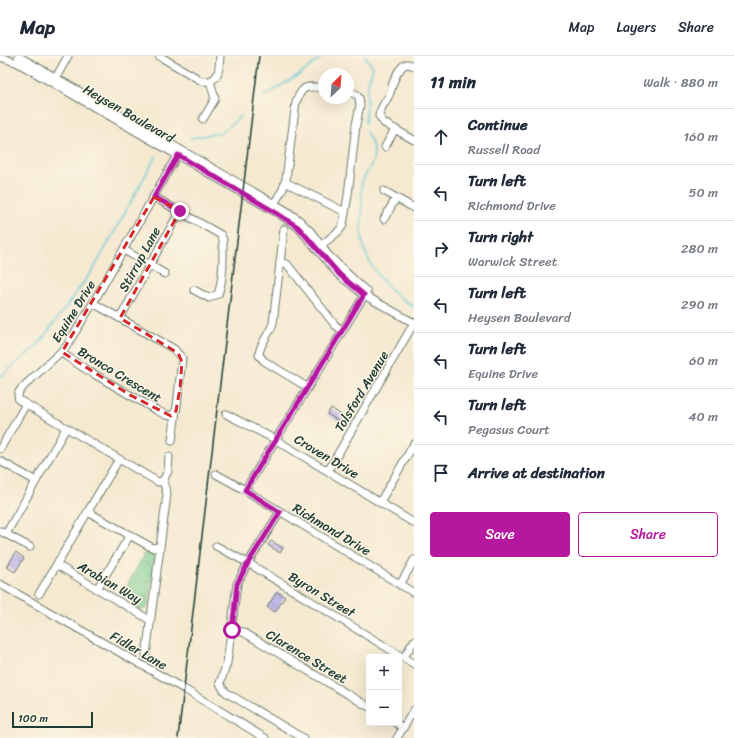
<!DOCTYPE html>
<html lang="en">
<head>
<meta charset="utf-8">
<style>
	body { margin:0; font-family:Sriracha,sans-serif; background:#f2f2f3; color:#1f2937 }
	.controls { position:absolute; right:12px; bottom:12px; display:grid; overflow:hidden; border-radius:4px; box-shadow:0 4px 16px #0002 }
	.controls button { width:36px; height:36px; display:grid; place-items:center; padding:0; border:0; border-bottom:1px solid #e0e1e3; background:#fff; color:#1f2937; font:20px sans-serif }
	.compass { position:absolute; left:318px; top:12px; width:36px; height:36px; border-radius:50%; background:#fff; box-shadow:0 4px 16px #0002; rotate:25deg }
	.scale { position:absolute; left:12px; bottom:10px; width:81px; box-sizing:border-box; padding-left:4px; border:2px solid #1f3d34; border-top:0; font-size:11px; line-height:14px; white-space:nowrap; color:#1f3d34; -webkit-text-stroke:3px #fcf5e5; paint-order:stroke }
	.stop { position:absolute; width:12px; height:12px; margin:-9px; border:3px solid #b5179e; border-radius:50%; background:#fff }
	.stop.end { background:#b5179e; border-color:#fff; box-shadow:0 1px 4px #0008 }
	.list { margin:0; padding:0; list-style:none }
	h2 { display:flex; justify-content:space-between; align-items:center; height:52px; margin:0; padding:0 16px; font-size:17px }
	h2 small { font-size:13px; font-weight:400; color:#747a83 }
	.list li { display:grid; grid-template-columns:26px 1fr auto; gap:12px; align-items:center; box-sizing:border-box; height:56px; padding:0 16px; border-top:1px solid #e0e1e3 }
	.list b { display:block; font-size:15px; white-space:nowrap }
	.list p { margin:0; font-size:13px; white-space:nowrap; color:#747a83 }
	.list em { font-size:13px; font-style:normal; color:#747a83 }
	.actions { display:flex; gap:8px; padding:12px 16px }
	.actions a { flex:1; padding:9px 0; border:1px solid #b5179e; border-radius:4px; text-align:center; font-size:14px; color:#b5179e }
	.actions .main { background:#b5179e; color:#fff }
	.icon { flex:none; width:22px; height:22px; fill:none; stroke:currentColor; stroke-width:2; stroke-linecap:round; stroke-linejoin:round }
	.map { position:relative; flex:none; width:414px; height:682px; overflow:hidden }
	header { display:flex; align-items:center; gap:24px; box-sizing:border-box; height:56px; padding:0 20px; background:#fff; border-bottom:1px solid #e0e1e3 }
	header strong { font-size:19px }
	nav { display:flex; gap:22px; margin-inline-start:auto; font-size:14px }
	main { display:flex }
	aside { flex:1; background:#fff }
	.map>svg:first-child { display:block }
	.park { fill:url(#park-crowns); stroke:#4d8461 }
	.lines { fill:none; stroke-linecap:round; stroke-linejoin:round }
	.stream { stroke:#5dc8d7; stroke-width:1.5 }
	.building { fill:url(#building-back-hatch) }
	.minor-casing { stroke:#6a796b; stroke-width:9 }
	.minor { stroke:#fff; stroke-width:7 }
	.rail { stroke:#1f3d34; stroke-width:1.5 }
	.route { stroke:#b5179e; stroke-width:5 }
	.marked { fill:none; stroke:#d62828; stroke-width:3; stroke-dasharray:8 5; stroke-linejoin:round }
	.labels { text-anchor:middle; stroke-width:3; stroke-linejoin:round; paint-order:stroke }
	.street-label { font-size:13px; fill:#1f3d34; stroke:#fcf5e5 }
</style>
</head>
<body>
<header>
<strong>Map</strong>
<nav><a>Map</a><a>Layers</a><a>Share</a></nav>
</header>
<main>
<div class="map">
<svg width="414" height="682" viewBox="0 0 414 682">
	<defs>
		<pattern id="park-crowns" width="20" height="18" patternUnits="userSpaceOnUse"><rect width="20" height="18" fill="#7bcc8e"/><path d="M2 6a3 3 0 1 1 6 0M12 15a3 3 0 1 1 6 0" fill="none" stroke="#64a775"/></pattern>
		<pattern id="building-back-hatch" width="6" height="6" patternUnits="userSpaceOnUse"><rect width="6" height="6" fill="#c1b8ea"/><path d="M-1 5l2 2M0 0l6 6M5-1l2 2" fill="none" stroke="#9c97be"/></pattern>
	</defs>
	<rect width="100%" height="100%" fill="#fcf5e5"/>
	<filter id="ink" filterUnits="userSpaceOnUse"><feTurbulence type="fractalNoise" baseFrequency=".025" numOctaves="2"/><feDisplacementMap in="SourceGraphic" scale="8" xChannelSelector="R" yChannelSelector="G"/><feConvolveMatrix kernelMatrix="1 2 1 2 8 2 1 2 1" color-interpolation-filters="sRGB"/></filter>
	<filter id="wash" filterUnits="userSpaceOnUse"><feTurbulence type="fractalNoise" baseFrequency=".012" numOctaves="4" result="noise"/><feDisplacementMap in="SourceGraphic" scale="16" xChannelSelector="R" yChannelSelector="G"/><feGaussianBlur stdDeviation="0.9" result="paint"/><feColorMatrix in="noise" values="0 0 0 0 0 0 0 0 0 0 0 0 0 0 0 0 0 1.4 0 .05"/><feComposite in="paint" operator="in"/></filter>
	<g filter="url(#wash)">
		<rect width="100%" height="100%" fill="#f5e9d0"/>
		<polygon class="park" points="146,495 155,499 148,550 146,553 138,553 140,549 122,539"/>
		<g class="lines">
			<g class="stream">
				<polyline points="264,40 302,17 323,0"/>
				<polyline points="365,67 368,27 373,11 365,0"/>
				<path d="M366,76C373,88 378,99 369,113C367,117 364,121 362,126C360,135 363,145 362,154C362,163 360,172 362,182C366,211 389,236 414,251"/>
				<polyline points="190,82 223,76 241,60"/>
				<polyline points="0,321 38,289 95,211 156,100"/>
			</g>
		</g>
		<g id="blocks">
			<g class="building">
				<polygon points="331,352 346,362 343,368 327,358"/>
				<polygon points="271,485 283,492 280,497 268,489"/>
				<polygon points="16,496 24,502 15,516 7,511"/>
				<polygon points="277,536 285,541 275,556 267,551"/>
			</g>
		</g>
	</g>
	<g filter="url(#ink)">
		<use href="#blocks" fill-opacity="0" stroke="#6a796b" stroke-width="1"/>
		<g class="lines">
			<g class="minor-casing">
				<g id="minor">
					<path d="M18,0C107,51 196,102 285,154L299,164L311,176L328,199L354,224L365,234"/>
					<path d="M159,0L202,25C220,27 219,13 220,0"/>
					<polyline points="0,1 18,7 281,159 298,171 339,219 353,230 364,239 414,267"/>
					<path d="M414,10C410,8 405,7 402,11C396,17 392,29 390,37C387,45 380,51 379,60L384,67L414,84"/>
					<polyline points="54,25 68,0"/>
					<polyline points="203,63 215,43 210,25"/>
					<polyline points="385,91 395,73"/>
					<polyline points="285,126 345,156"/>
					<polyline points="384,135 414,152"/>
					<path d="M154,141L221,179L223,184C223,199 224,223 218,238L209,242L194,234"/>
					<path d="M274,148L283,133L286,123L296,46C303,28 307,30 324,32"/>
					<polyline points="384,163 396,142"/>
					<path d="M284,173L273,267C270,278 259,288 259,299L264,305L307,331"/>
					<polyline points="318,192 339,175 343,169 348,139 356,69 360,49 359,42 356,38 348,36"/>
					<polyline points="124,194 165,218"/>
					<polyline points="280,206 287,208 335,269 342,274"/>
					<polyline points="120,262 180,155"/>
					<polyline points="62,296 66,300 87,314 156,354 166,359 171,360 176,355 177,350 182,302 174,293 93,247"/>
					<polyline points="226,358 276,384 414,467"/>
					<polyline points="172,385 176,355"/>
					<polyline points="0,393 26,348"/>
					<polyline points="0,405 36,425"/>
					<polyline points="328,415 414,267"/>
					<polyline points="216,418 245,434 414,537"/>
					<path d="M163,425L158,426L26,348L19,344C16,337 21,333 25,329L66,291L93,247L179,96"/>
					<polyline points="245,434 367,235"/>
					<polyline points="380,446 414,388"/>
					<polyline points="88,456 151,491 154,492 160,490"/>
					<polyline points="280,456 248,507 237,528 227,607 220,627 223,633 227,637 303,682"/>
					<polyline points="0,475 30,491"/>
					<polyline points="6,478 66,372"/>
					<polyline points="216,490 248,507 414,608"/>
					<polyline points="57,509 150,564"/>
					<polyline points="0,528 184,633 265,682"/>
					<polyline points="400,529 414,504"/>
					<polyline points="97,533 130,479"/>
					<polyline points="39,538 119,403"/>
					<polyline points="232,574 243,576 369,651"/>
					<polyline points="146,599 167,438 163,425 168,415 169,401"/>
					<polyline points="404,601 414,585"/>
					<polyline points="396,667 403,672"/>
					<polyline points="397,682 414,654"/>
				</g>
			</g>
			<use href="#minor" class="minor"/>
			<polyline class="rail" points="178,682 259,0"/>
		</g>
	</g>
	<g class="lines" filter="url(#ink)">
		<polyline class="route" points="180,155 154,141 178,99 278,158 298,171 340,219 364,239 245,434 280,456 248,507 237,528 232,574"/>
	</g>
	<path class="marked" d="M154,141L180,155L120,262L178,297L182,306L180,332L176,355L171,360L130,339L62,296Z"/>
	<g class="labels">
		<g class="street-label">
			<text transform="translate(129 57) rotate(30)" y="5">Heysen Boulevard</text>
			<text transform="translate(139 203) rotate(-61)" y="5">Stirrup Lane</text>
			<text transform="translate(73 255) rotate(-58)" y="5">Equine Drive</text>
			<text transform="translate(120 318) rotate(31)" y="5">Bronco Crescent</text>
			<text transform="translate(361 335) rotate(-59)" y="5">Tolsford Avenue</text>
			<text transform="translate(327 400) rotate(31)" y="5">Craven Drive</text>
			<text transform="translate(332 473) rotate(31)" y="5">Richmond Drive</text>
			<text transform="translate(110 526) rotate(30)" y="5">Arabian Way</text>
			<text transform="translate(322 538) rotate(31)" y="5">Byron Street</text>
			<text transform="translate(139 594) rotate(30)" y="5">Fidler Lane</text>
			<text transform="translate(307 600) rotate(31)" y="5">Clarence Street</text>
		</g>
	</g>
</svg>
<div class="controls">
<button>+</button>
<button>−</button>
</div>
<svg class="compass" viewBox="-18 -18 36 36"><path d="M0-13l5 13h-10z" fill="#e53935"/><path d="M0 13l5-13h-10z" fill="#747a83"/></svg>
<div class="scale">100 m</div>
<div class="stop" style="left:232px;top:574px"></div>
<div class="stop end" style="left:180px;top:155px"></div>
</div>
<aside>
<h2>11 min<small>Walk · 880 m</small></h2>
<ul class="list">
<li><svg class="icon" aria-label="ahead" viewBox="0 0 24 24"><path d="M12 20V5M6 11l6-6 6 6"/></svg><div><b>Continue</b><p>Russell Road</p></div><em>160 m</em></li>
<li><svg class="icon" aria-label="left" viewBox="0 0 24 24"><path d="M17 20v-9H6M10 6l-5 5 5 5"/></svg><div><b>Turn left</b><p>Richmond Drive</p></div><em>50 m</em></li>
<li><svg class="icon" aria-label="right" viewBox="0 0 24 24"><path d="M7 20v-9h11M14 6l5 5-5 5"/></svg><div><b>Turn right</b><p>Warwick Street</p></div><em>280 m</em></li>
<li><svg class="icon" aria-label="left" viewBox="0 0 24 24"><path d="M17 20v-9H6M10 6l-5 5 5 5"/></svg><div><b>Turn left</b><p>Heysen Boulevard</p></div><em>290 m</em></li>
<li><svg class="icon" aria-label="left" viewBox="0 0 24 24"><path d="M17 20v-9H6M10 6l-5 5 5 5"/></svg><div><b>Turn left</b><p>Equine Drive</p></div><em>60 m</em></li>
<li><svg class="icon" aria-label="left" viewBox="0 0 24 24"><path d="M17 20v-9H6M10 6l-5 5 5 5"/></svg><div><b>Turn left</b><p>Pegasus Court</p></div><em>40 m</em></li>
<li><svg class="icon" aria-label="arrive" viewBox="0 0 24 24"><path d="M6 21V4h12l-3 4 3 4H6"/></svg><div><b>Arrive at destination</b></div></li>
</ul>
<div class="actions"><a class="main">Save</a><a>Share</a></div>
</aside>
</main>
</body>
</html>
